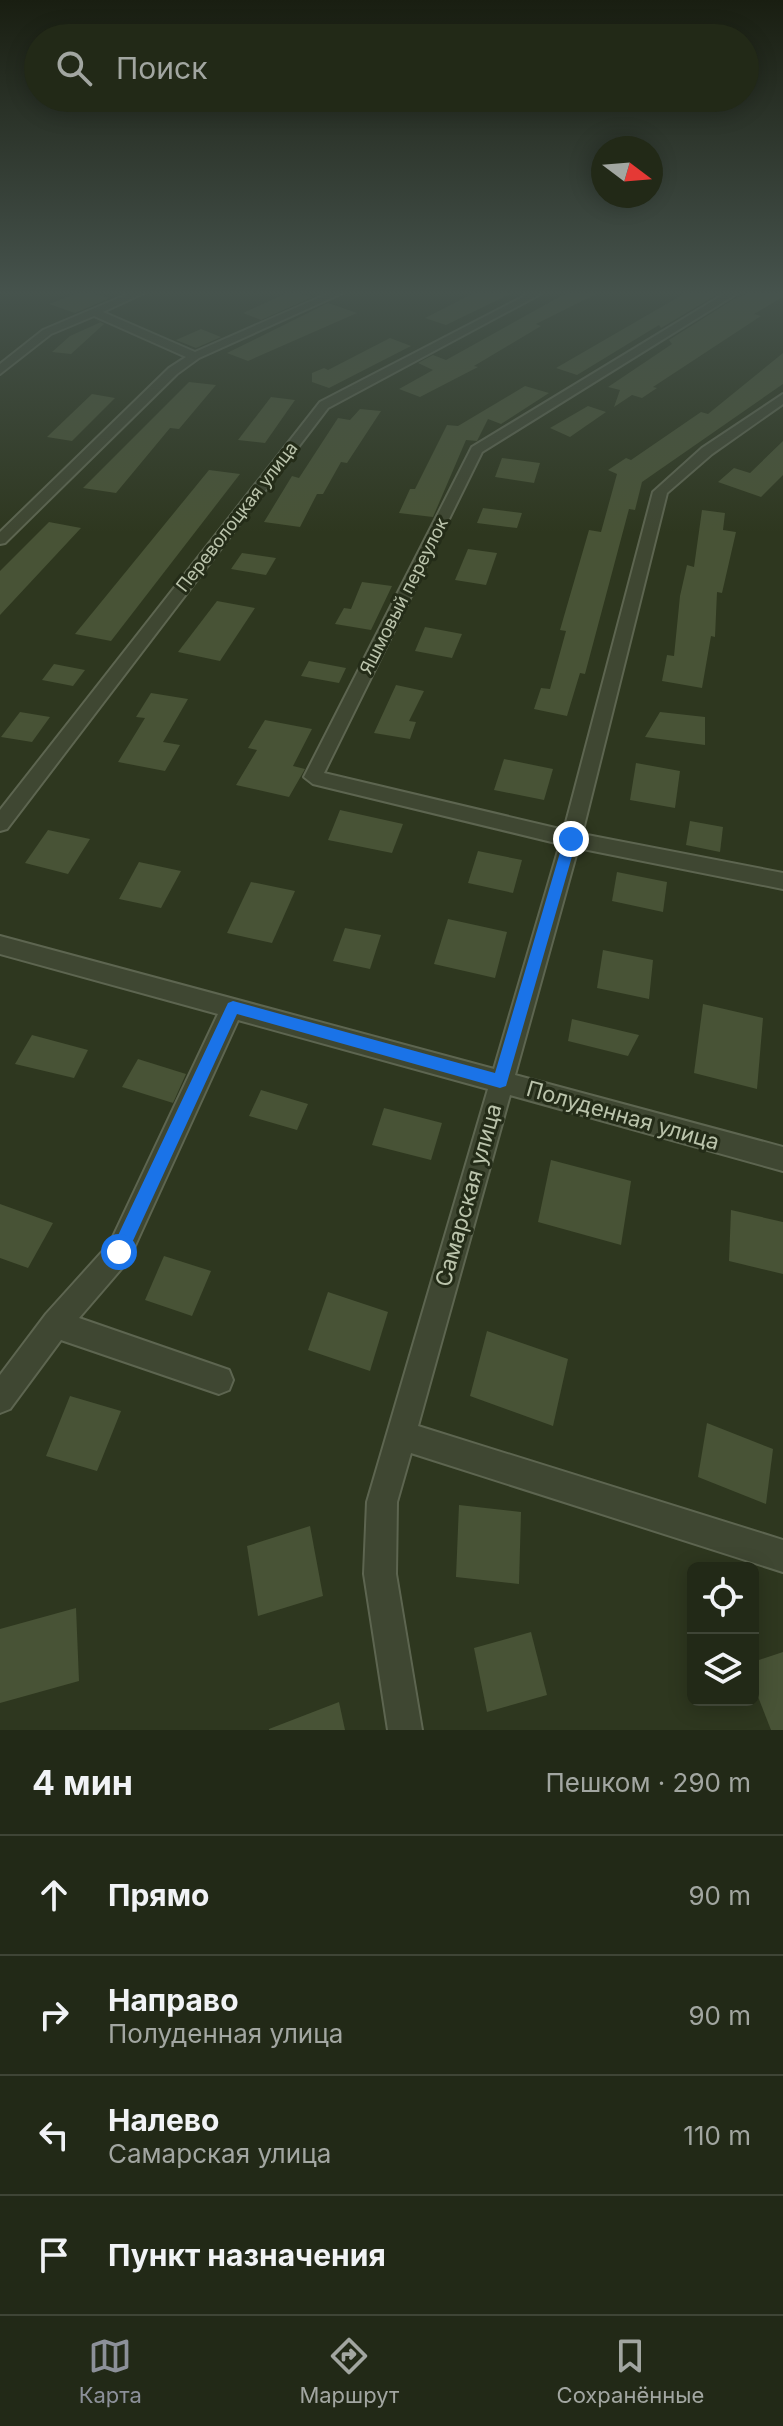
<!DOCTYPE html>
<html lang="ru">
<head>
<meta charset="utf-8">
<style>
	body { margin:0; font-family:Inter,sans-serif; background:#2a3120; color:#f1f3f6 }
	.controls { position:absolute; right:24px; bottom:24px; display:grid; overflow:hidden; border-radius:12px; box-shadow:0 4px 20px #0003 }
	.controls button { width:72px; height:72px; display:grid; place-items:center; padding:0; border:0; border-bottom:2px solid #3f4536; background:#222917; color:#f1f3f6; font:40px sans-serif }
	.compass { position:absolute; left:591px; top:136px; width:72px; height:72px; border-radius:50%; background:#222917; box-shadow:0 4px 20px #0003; rotate:106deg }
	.stop { position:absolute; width:24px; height:24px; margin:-18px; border:6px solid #1a73e8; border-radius:50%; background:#fff }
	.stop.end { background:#1a73e8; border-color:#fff; box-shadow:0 2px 8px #0008 }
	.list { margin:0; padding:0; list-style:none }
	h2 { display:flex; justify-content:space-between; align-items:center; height:104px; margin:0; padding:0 32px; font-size:34px }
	h2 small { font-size:26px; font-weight:400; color:#a2a6a1 }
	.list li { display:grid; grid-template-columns:52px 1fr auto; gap:24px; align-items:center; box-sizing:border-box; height:120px; padding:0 32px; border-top:2px solid #3f4536 }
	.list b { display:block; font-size:30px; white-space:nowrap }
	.list p { margin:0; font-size:26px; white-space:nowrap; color:#a2a6a1 }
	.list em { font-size:26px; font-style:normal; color:#a2a6a1 }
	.icon { flex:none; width:44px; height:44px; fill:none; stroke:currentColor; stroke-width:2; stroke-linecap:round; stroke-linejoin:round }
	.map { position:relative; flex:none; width:783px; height:1730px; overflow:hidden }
	.search { position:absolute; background:#222917; box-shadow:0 4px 20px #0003; left:24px; right:24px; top:24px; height:88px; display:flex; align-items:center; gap:20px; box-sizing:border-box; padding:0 28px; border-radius:44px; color:#a2a6a1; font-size:30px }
	.sheet { height:584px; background:#222917 }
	nav { display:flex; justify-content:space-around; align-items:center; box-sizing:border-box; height:112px; border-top:2px solid #3f4536; background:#222917; font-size:22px; color:#a2a6a1 }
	nav a { display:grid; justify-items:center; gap:4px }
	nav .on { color:#8c9099 }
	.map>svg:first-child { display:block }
	.building { fill:#485336 }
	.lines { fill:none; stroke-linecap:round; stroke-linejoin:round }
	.minor-casing { stroke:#5d6550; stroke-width:4 }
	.minor { fill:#3f4732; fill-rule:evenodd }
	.route { fill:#1a73e8 }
	.labels { text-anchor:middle; stroke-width:6; stroke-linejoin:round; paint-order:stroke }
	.far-street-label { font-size:18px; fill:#bbc4ac; stroke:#242c18 }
	.street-label { font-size:22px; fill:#bbc4ac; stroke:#242c18 }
</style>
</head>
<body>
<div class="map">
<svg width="783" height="1730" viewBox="0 0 783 1730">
	<rect width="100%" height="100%" fill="#2e371f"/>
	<g class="building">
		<polygon points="83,291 110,298 75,313 49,304"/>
		<polygon points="291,291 313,297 261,320 243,313"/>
		<polygon points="478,291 516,291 446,325 425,318"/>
		<polygon points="570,291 602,291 536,324 541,326 474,366 478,367 420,397 399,389 433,370 418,363 433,355 446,360"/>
		<polygon points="689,291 718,294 661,328 659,325 577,375 556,368"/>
		<polygon points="754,291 783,291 783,297 754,314 761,316 653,387 657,388 642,398 632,395 614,407 620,390 608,387 672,344 669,340 734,299"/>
		<polygon points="328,303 357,313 248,361 227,353"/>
		<polygon points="94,319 104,324 71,354 52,352 70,336 101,322"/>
		<polygon points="201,329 221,337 196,348 176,340"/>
		<polygon points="390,338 411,346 329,388 312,382 312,373 324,368 328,370"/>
		<polygon points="783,353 783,384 642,482 635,510 629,509 585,674 580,673 567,716 534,709 541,688 550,689 566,631 560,630 589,530 601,532 617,474 608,470 626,458 631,460 701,412 708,414"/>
		<polygon points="189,382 216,385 179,429 170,428 116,493 83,488"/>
		<polygon points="525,386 549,393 501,424 488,419 477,441 466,440 433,517 399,513 410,489 415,489 447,425 458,426"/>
		<polygon points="92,394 115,398 72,441 47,437"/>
		<polygon points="271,397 295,400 265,443 238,440"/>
		<polygon points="588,406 606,412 570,437 550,428"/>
		<polygon points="360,409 381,411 347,463 341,462 323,494 317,494 300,527 264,522 292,476 299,478 338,418 350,420"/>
		<polygon points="783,441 783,475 761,497 718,482 734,468 750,473"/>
		<polygon points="502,458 540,463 534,483 495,477"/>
		<polygon points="209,470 240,474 111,641 75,634"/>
		<polygon points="483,508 522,513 517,528 477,523"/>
		<polygon points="702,510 725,513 723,530 736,532 722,593 717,592 715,637 711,636 702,688 662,681 667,655 674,656 680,596 687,565 694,567"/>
		<polygon points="49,522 81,528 0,615 0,571"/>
		<polygon points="468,549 497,553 486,585 455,580"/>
		<polygon points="242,553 276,558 266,575 231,569"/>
		<polygon points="362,582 392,586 371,630 335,624 344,608 351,609"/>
		<polygon points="217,601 255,608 220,661 178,652"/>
		<polygon points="425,627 462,634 452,658 415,651"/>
		<polygon points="309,661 346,668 339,683 301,676"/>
		<polygon points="54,664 85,670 73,686 42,680"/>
		<polygon points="396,685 424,691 409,721 416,722 410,739 374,733"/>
		<polygon points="151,693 188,699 163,742 180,745 165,771 118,762 145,718 136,717"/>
		<polygon points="20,712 50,717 32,742 1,737"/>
		<polygon points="660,712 705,717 705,745 645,737"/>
		<polygon points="265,720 312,729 293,766 305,769 289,797 236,785 257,750 248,748"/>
		<polygon points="504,759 553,769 544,800 494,790"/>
		<polygon points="636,763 680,771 675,808 630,800"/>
		<polygon points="340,810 403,824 392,853 328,840"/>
		<polygon points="690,821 723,827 720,852 686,845"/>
		<polygon points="48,830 90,839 68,874 25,863"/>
		<polygon points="478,851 522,860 513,893 468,883"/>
		<polygon points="139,862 181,871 161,908 119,899"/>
		<polygon points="617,872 667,882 663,912 612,901"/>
		<polygon points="251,882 295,891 272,943 227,933"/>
		<polygon points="448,919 507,932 495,978 434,964"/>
		<polygon points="345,928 381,935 370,969 333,961"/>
		<polygon points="603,950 653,960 649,999 597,988"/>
		<polygon points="703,1004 763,1018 757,1089 694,1073"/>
		<polygon points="572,1019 639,1035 628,1056 568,1041"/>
		<polygon points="32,1035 88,1050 74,1078 15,1064"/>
		<polygon points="138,1059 186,1074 173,1103 122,1087"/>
		<polygon points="261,1090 308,1104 297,1130 249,1116"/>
		<polygon points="384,1108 442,1123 431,1160 372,1145"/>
		<polygon points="551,1160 631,1181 621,1245 538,1222"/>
		<polygon points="0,1204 53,1223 28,1268 0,1258"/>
		<polygon points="731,1210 783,1222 783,1274 729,1261"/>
		<polygon points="164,1256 211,1271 192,1316 145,1300"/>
		<polygon points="328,1292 388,1312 370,1371 308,1350"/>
		<polygon points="487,1331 568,1359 553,1426 470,1396"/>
		<polygon points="70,1396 121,1411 97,1471 46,1456"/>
		<polygon points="707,1423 773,1449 766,1504 698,1477"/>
		<polygon points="459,1505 521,1512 519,1584 456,1577"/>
		<polygon points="310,1526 323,1596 258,1616 247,1546"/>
		<polygon points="76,1608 79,1681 0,1703 0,1629"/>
		<polygon points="531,1632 547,1695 487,1712 474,1648"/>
		<polygon points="783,1652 783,1730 771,1730 753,1684 753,1662"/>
		<polygon points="339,1702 345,1730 269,1730 269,1729"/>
	</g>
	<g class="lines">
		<g class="minor-casing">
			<g id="minor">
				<polygon points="135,291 148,291 103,312 195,352 334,291 347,291 199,358 177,374 5,543 0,544 0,532 169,368 186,357 94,316 51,334 0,374 0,364 43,330"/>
				<polygon points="534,291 546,291 328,408 7,829 0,831 0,810 320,402"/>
				<polygon points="729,291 741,291 482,452 324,773 564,830 653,492 702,448 783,394 783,404 712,454 667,493 582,834 783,873 783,889 578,848 515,1075 783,1147 783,1171 510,1095 418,1426 783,1540 783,1572 411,1453 397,1502 396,1574 422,1730 388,1730 364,1574 367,1502 488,1089 238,1020 128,1261 79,1318 229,1370 233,1380 229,1390 219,1394 61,1340 10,1409 0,1413 0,1375 46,1314 110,1243 218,1014 0,954 0,936 494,1069 560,844 313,784 304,777 472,447"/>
			</g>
		</g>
		<use href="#minor" class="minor"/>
	</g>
	<linearGradient id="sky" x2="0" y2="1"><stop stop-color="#191e11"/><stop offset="0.55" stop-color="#46534d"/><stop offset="1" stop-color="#46534d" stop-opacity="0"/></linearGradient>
	<rect width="783" height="533" fill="url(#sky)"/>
	<polygon class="route" points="571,834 577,839 506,1086 500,1088 237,1014 125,1258 113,1258 113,1246 228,1003 233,1001 495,1073 564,839"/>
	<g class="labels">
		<g class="far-street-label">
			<text transform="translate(237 517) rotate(-52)" y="6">Переволоцкая улица</text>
			<text transform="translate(404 596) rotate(-63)" y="6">Яшмовый переулок</text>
		</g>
		<g class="street-label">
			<text transform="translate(623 1115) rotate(16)" y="8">Полуденная улица</text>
			<text transform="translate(468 1195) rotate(-74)" y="8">Самарская улица</text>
		</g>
	</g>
</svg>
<div class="controls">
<button><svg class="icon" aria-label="locate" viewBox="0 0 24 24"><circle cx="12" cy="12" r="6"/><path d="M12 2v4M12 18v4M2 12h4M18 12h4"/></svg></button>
<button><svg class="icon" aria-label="layers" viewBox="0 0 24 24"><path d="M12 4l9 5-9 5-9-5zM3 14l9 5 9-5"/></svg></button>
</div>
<svg class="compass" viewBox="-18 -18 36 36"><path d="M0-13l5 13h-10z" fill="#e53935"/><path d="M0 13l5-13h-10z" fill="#a2a6a1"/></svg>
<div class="stop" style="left:119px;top:1252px"></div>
<div class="stop end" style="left:571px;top:839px"></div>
<div class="search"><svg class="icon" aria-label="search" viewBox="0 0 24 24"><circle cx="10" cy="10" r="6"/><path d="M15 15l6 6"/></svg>Поиск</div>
</div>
<section class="sheet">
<h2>4 мин<small>Пешком · 290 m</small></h2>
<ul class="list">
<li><svg class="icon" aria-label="ahead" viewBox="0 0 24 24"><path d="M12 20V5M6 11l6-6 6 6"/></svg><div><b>Прямо</b></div><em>90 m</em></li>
<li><svg class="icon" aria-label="right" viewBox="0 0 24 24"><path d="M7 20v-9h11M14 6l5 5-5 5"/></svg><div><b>Направо</b><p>Полуденная улица</p></div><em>90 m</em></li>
<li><svg class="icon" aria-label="left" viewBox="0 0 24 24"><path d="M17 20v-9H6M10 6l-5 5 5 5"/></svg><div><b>Налево</b><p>Самарская улица</p></div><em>110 m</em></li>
<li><svg class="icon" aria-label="arrive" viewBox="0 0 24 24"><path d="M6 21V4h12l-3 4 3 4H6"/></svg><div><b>Пункт назначения</b></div></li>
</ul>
</section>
<nav>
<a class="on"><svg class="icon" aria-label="map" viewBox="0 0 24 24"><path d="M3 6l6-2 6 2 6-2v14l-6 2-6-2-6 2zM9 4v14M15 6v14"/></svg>Карта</a>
<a><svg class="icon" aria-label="directions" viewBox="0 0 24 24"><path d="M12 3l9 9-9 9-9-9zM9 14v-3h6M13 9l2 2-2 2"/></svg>Маршрут</a>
<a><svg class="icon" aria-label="saved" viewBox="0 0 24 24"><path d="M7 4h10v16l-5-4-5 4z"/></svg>Сохранённые</a>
</nav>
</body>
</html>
